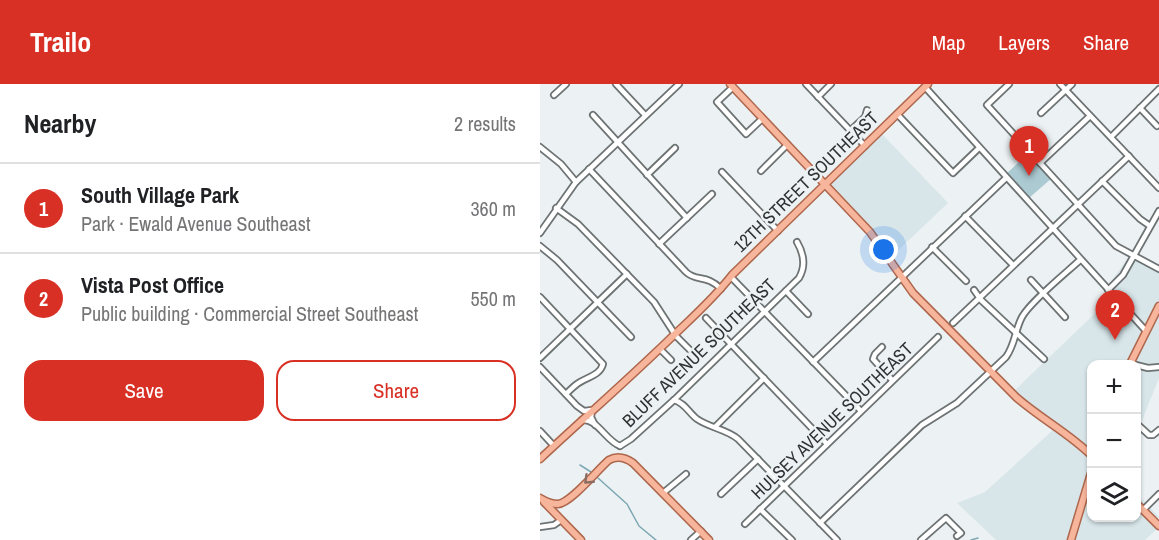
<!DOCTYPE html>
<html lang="en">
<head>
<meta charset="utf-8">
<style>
	body { margin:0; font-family:"Archivo Narrow",sans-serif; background:#f2f2f2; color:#202124 }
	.controls { position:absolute; right:18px; bottom:18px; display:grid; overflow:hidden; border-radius:12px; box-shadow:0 2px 4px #0004 }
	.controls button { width:54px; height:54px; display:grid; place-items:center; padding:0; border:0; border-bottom:2px solid #e0e0e0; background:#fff; color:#202124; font:30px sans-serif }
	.you { position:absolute; left:344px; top:166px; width:21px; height:21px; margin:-15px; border:4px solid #fff; border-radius:50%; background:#1a73e8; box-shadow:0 0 0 9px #1a73e833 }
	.badge { display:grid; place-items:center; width:39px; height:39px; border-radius:50%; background:#d93025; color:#fff; font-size:20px; font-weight:700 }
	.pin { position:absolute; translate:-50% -50px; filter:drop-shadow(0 2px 3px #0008) }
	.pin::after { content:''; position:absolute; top:32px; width:21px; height:18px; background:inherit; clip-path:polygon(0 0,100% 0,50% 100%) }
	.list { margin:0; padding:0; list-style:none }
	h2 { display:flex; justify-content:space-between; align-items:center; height:78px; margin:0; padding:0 24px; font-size:26px }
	h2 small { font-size:20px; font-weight:400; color:#757577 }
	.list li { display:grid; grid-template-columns:39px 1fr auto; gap:18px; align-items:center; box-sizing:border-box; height:90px; padding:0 24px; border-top:2px solid #e0e0e0 }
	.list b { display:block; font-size:22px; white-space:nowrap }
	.list p { margin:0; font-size:20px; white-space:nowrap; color:#757577 }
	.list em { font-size:20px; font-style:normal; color:#757577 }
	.actions { display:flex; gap:12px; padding:18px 24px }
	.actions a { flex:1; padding:14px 0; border:2px solid #d93025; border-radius:18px; text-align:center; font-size:21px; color:#d93025 }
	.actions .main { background:#d93025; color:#fff }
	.icon { flex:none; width:33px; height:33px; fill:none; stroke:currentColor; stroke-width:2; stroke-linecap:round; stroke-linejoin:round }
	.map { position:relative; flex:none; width:619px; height:456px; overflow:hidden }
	header { display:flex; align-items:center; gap:36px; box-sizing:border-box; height:84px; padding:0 30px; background:#d93025; color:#fff }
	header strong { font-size:28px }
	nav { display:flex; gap:33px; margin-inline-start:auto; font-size:21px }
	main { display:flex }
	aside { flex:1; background:#fff }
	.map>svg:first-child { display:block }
	.built { fill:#d8e6ea }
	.green { fill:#accad2 }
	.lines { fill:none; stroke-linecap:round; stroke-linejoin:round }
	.stream { stroke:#7da8b3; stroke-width:1.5 }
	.minor-casing { stroke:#6d7273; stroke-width:8 }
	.major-casing { stroke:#ae674c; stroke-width:9 }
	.minor { stroke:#fff; stroke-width:4.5 }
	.major { stroke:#f7b59c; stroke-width:6 }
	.oneway { stroke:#8a6d62 }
	.labels { text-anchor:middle; stroke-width:5; stroke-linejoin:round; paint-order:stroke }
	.street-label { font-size:18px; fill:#303233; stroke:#ecf2f4 }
</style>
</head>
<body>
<header>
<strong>Trailo</strong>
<nav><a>Map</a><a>Layers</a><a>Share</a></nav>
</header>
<main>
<aside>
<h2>Nearby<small>2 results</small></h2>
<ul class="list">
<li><span class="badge">1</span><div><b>South Village Park</b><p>Park · Ewald Avenue Southeast</p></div><em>360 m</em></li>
<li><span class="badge">2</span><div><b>Vista Post Office</b><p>Public building · Commercial Street Southeast</p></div><em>550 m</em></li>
</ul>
<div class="actions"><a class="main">Save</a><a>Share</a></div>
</aside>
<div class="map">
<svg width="619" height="456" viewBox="0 0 619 456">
	<rect width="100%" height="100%" fill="#ecf2f4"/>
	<g class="built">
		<polygon points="342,50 408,119 351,173 334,147 291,100"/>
		<polygon points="592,168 619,182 619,294 597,349 596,280 552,280 552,434 596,434 597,410 619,433 616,446 605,456 456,456 417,419 445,408 513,346 477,318 474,307 570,215 568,202"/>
	</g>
	<polygon class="green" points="489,69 512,94 489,114 466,90"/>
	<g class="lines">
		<g class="stream">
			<polyline points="40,381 51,388"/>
			<polyline points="58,394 87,420 99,442 116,456"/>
			<polyline points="431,456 438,454"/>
		</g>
		<g class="minor-casing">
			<g id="minor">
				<polyline points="76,0 105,31"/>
				<polyline points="266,0 325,62"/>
				<polyline points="469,0 447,21 576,162 619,185"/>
				<polyline points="520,0 619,104"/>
				<polyline points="193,3 177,18 206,50 222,35"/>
				<polyline points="385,3 606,247"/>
				<polyline points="14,11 26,0"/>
				<polyline points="278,13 291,0"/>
				<polyline points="600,24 617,42"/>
				<polyline points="501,29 532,0"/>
				<polyline points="357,30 413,89 439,64"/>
				<polyline points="53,31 147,134"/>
				<polyline points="310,47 325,33 327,26"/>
				<polyline points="571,53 619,5"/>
				<polyline points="0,63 21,80 36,98"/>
				<polyline points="500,79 550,32"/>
				<path d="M49,85L146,188C156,198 167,190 181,205"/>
				<polyline points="221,87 247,61"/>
				<polyline points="182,88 238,147"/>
				<polyline points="107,91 135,64"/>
				<polyline points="562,97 600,135 610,142"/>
				<polyline points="16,124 38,140 114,218 136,252 151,267"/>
				<polyline points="425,132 473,181"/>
				<polyline points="0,149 36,98 139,0"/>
				<polyline points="119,160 172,110"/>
				<polyline points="0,162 17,176 91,253"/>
				<polyline points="392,163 426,197"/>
				<polyline points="191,193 320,326"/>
				<polyline points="491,196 525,233"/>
				<polyline points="434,206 441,216 504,275"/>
				<polyline points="568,206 583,191 619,127"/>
				<polyline points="246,207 268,230"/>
				<path d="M0,213L63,280C60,292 46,293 37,300C33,303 29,307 26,310"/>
				<polyline points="166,234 287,360"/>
				<polyline points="413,239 589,72"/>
				<polyline points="342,263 335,270 333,275 352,296"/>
				<polyline points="120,265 131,276"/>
				<polyline points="0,274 87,190"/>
				<polyline points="273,278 466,94"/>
				<polyline points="596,281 608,284 619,283"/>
				<polyline points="0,283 37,322 44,327 52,326 51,333 55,341"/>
				<path d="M134,316C145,319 149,329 157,335C170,344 186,345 198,355L297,456"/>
				<path d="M42,336C57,334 66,357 80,362"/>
				<polyline points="596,339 609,351 613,351 619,346"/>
				<polyline points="175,343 224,294"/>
				<polyline points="0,347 14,362"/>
				<path d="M80,362L91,355L134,316L259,194C266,182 264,170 257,158"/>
				<polyline points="123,409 146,390"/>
				<polyline points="181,410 218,375"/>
				<polyline points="220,425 252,456"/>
				<polyline points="603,426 619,410"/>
				<path d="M280,439L382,341L417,319L466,273C475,261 475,246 482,233C491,217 526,189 540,176"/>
				<polyline points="205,440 398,253"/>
				<polyline points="0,443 14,441 21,436"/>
				<polyline points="151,456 161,447"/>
				<polyline points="381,456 406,434 421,449 417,452"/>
			</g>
		</g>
		<g class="major-casing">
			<g id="major">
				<path d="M190,0L330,148L373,209L476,313C501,335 529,349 552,372"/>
				<polyline points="590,280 619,222"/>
				<path d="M0,375C45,333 91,293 135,250C155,231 175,213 192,191L388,0"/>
				<path d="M0,414C5,417 12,420 18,420C31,419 58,385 69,376C78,371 86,374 93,379L169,456"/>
				<polyline points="4,418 41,456"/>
				<polyline points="596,419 619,442"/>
				<polyline points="531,456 552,386"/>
			</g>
		</g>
		<use href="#minor" class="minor"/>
		<use href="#major" class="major"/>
	</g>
	<defs><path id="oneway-chevron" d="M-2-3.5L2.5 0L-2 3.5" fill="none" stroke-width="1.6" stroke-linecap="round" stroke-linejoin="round" transform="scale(1.5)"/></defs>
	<use class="oneway" href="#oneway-chevron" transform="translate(48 396) rotate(136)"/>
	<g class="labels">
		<g class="street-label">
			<text transform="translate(266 98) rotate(-44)" y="6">12TH STREET SOUTHEAST</text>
			<text transform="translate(159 269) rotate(-44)" y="6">BLUFF AVENUE SOUTHEAST</text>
			<text transform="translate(292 337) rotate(-44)" y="6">HULSEY AVENUE SOUTHEAST</text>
		</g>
	</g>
</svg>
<div class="controls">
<button>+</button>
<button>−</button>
<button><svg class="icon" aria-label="layers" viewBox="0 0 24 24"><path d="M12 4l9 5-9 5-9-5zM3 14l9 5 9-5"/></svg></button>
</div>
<div class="you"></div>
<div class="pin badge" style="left:489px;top:92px">1</div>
<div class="pin badge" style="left:575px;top:256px">2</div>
</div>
</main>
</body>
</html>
